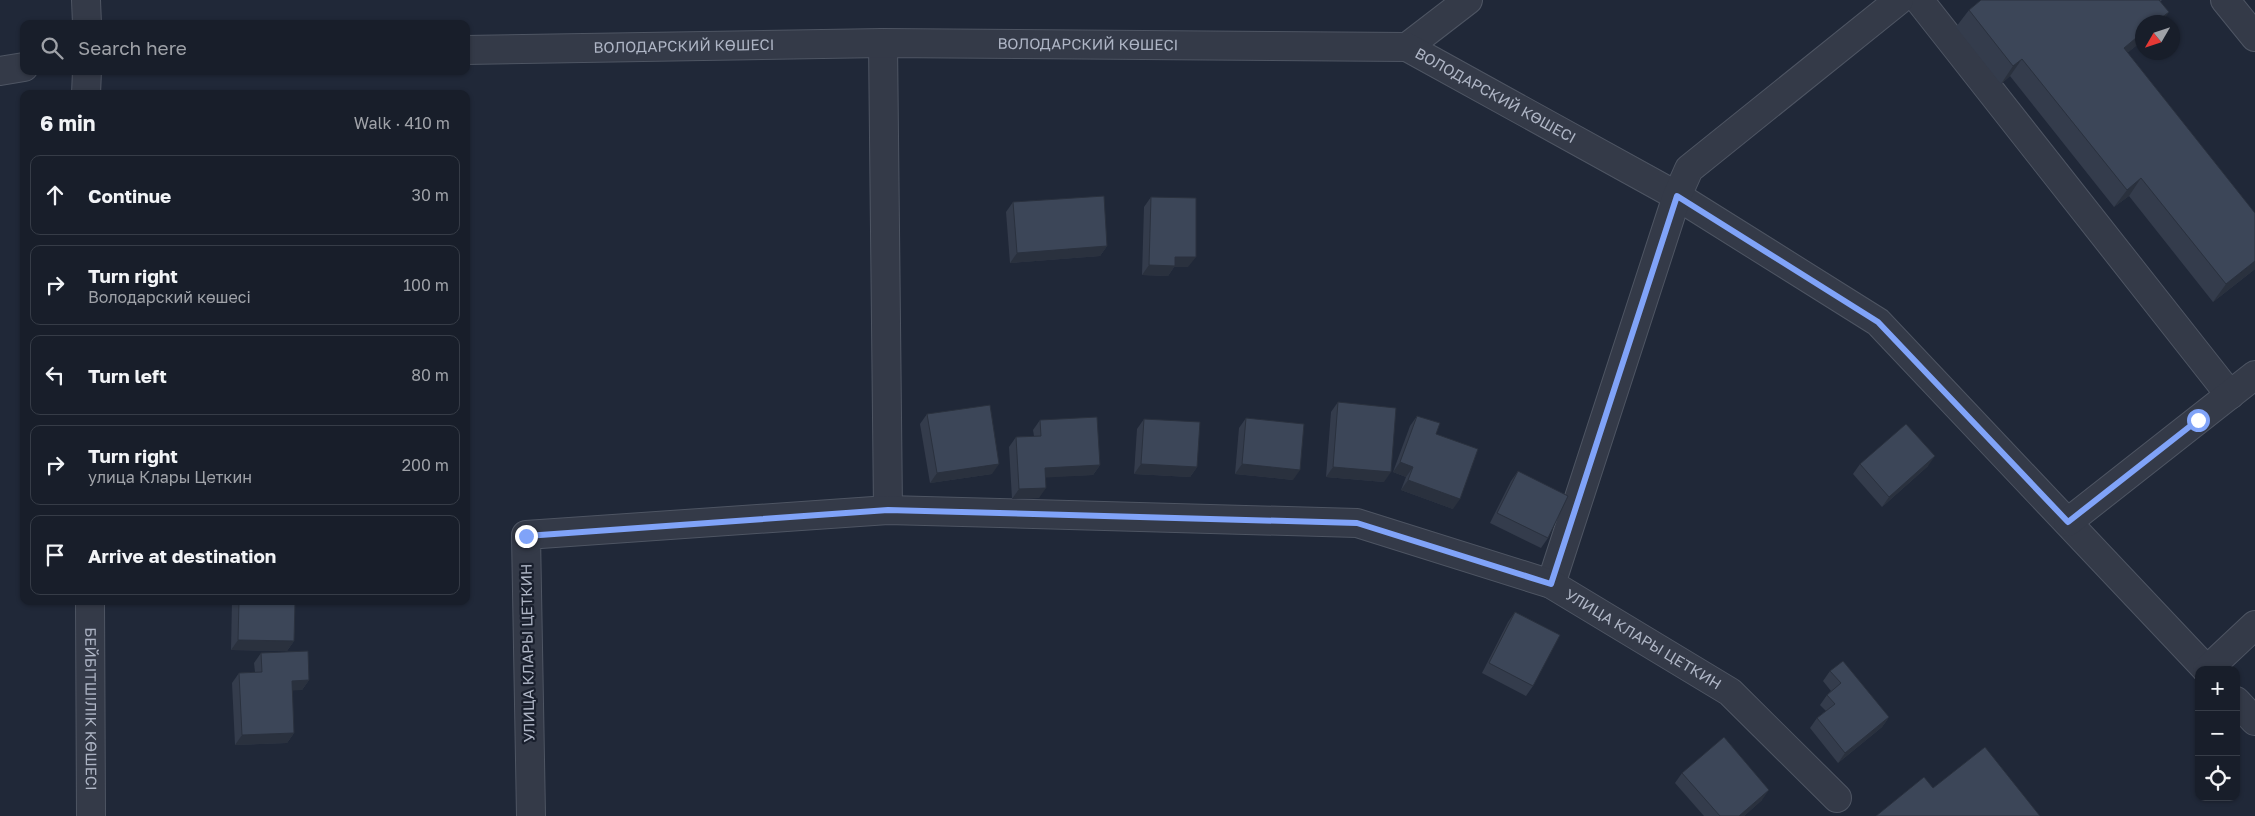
<!DOCTYPE html>
<html lang="en">
<head>
<meta charset="utf-8">
<style>
	body { margin:0; font-family:"Golos Text",sans-serif; background:#252b36; color:#f1f3f6 }
	.controls { position:absolute; right:15px; bottom:15px; display:grid; overflow:hidden; border-radius:10px; box-shadow:0 1px 4px #0004 }
	.controls button { width:45px; height:45px; display:grid; place-items:center; padding:0; border:0; border-bottom:1px solid #363c47; background:#181e2a; color:#f1f3f6; font:25px sans-serif }
	.compass { position:absolute; left:2135px; top:15px; width:45px; height:45px; border-radius:50%; background:#181e2a; box-shadow:0 1px 4px #0004; rotate:231deg }
	.stop { position:absolute; width:15px; height:15px; margin:-11px; border:4px solid #80a3f8; border-radius:50%; background:#fff }
	.stop.end { background:#80a3f8; border-color:#fff; box-shadow:0 1px 5px #0008 }
	.list { margin:0; padding:0; list-style:none }
	h2 { display:flex; justify-content:space-between; align-items:center; height:65px; margin:0; padding:0 20px; font-size:21px }
	h2 small { font-size:16px; font-weight:400; color:#9fa2a8 }
	.list li { display:grid; grid-template-columns:32px 1fr auto; gap:15px; align-items:center; box-sizing:border-box; height:80px; margin:0 10px 10px; padding:0 10px; border:1px solid #363c47; border-radius:10px }
	.list b { display:block; font-size:19px; white-space:nowrap }
	.list p { margin:0; font-size:16px; white-space:nowrap; color:#9fa2a8 }
	.list em { font-size:16px; font-style:normal; color:#9fa2a8 }
	.icon { flex:none; width:28px; height:28px; fill:none; stroke:currentColor; stroke-width:2; stroke-linecap:round; stroke-linejoin:round }
	.map { position:relative; flex:none; width:2255px; height:816px; overflow:hidden }
	.search { position:absolute; background:#181e2a; box-shadow:0 1px 4px #0004; left:20px; top:20px; width:450px; height:55px; display:flex; align-items:center; gap:12px; box-sizing:border-box; padding:0 18px; border-radius:10px; color:#9fa2a8; font-size:19px }
	.panel { position:absolute; background:#181e2a; box-shadow:0 1px 4px #0004; left:20px; top:90px; width:450px; height:515px; border-radius:10px }
	.map>svg:first-child { display:block }
	.lines { fill:none; stroke-linecap:round; stroke-linejoin:round }
	.minor-casing { stroke:#4e5563; stroke-width:30 }
	.minor { stroke:#343a48; stroke-width:28 }
	.wall { fill:#343c4c }
	.shaded-wall { fill:#2a313e }
	.building { fill:#3c4658; stroke:#2a313e }
	.route { stroke:#80a3f8; stroke-width:6 }
	.labels { text-anchor:middle; stroke-width:4.5; stroke-linejoin:round; paint-order:stroke }
	.street-label { font-size:15px; fill:#aeb5c5; stroke:#191f2d }
</style>
</head>
<body>
<div class="map">
<svg width="2255" height="816" viewBox="0 0 2255 816">
	<rect width="100%" height="100%" fill="#202838"/>
	<g class="lines">
		<g class="minor-casing">
			<g id="minor">
				<polyline points="86,0 87,24"/>
				<polyline points="1919,0 2230,395"/>
				<polyline points="2225,0 2255,37"/>
				<polyline points="883,43 888,510"/>
				<polyline points="1407,47 1468,0"/>
				<path id="s1" d="M466,50L883,43L1407,47L1677,196L1878,322L2207,670"/>
				<polyline points="0,71 24,67"/>
				<polyline points="86,94 87,71"/>
				<polyline points="2068,522 2255,375"/>
				<polyline points="1551,584 1677,196 1689,169 1899,0"/>
				<path id="s2" d="M90,601L91,816"/>
				<polyline points="2207,670 2255,625"/>
				<polyline points="2236,701 2255,721"/>
				<path id="s3" d="M531,816L526,535L888,510L1357,523L1551,584L1730,692L1837,798"/>
			</g>
		</g>
		<use href="#minor" class="minor"/>
	</g>
	<g class="wall">
		<polygon points="1981,0 2162,0 2142,22 2142,41 2127,53 2255,269 2213,302 2129,196 2114,207 2010,76 2001,84 1956,27 1969,10"/>
		<polygon points="1151,197 1188,267 1174,267 1168,276 1142,275 1144,207"/>
		<polygon points="1013,202 1107,246 1100,256 1010,263 1006,212"/>
		<polygon points="1338,402 1384,482 1326,477 1331,412"/>
		<polygon points="927,414 992,474 930,483 920,424"/>
		<polygon points="1417,416 1436,434 1453,509 1401,490 1406,477 1393,472 1410,426"/>
		<polygon points="1246,418 1293,480 1235,474 1239,428"/>
		<polygon points="1144,419 1197,467 1190,477 1134,474 1137,429"/>
		<polygon points="1040,420 1100,465 1093,475 1045,477 1039,498 1012,499 1009,447 1016,437 1034,436 1033,430"/>
		<polygon points="1860,464 1928,466 1882,507 1853,474"/>
		<polygon points="1518,471 1548,538 1541,548 1490,523 1511,481"/>
		<polygon points="232,601 295,601 294,641 287,651 231,650"/>
		<polygon points="1515,612 1533,686 1526,696 1482,673 1508,622"/>
		<polygon points="261,653 309,680 302,690 292,690 294,733 287,743 235,745 232,683 239,673 255,672 254,663"/>
		<polygon points="1830,671 1889,717 1882,727 1838,763 1810,728 1817,718 1826,711 1820,705 1827,695 1831,691 1823,681"/>
		<polygon points="1682,773 1762,800 1744,816 1704,816 1675,783"/>
	</g>
	<g class="shaded-wall">
		<polygon points="2169,12 2162,22 2156,22"/>
		<polygon points="2142,33 2142,41 2111,66 2124,48"/>
		<polygon points="2022,59 2010,76 2001,84 2013,66"/>
		<polygon points="2141,178 2129,196 2114,207 2127,190"/>
		<polygon points="1107,246 1100,256 1010,263 1017,253"/>
		<polygon points="1175,257 1196,257 1188,267 1174,267 1168,276 1142,275 1149,265"/>
		<polygon points="2255,261 2255,269 2213,302 2226,284"/>
		<polygon points="1935,456 1928,466 1882,507 1889,497"/>
		<polygon points="1400,462 1413,467 1406,477 1393,472"/>
		<polygon points="999,464 992,474 930,483 937,473"/>
		<polygon points="1141,464 1197,467 1190,477 1134,474"/>
		<polygon points="1242,464 1300,470 1293,480 1235,474"/>
		<polygon points="1100,465 1093,475 1038,478 1045,468"/>
		<polygon points="1333,467 1391,472 1384,482 1326,477"/>
		<polygon points="1408,480 1460,499 1453,509 1401,490"/>
		<polygon points="1046,488 1039,498 1012,499 1019,489"/>
		<polygon points="238,640 294,641 287,651 231,650"/>
		<polygon points="309,680 302,690 285,691 292,681"/>
		<polygon points="1889,717 1882,727 1838,763 1845,753"/>
		<polygon points="294,733 287,743 235,745 242,735"/>
		<polygon points="1769,790 1762,800 1744,816 1739,816"/>
	</g>
	<g class="building">
		<polygon points="1981,0 2159,0 2169,12 2156,22 2142,22 2142,33 2124,48 2255,213 2255,261 2226,284 2141,178 2127,190 2022,59 2013,66 1969,10"/>
		<polygon points="1104,196 1107,246 1017,253 1013,202"/>
		<polygon points="1151,197 1196,198 1196,257 1175,257 1175,266 1149,265"/>
		<polygon points="1338,402 1396,408 1391,472 1333,467"/>
		<polygon points="990,405 999,464 937,473 927,414"/>
		<polygon points="1417,416 1440,423 1436,434 1478,449 1460,499 1408,480 1413,467 1400,462"/>
		<polygon points="1097,417 1100,465 1045,468 1046,488 1019,489 1016,437 1041,436 1040,420"/>
		<polygon points="1246,418 1304,424 1300,470 1242,464"/>
		<polygon points="1144,419 1200,422 1197,467 1141,464"/>
		<polygon points="1906,424 1935,456 1889,497 1860,464"/>
		<polygon points="1518,471 1568,496 1548,538 1497,513"/>
		<polygon points="239,601 295,601 294,641 238,640"/>
		<polygon points="1515,612 1560,635 1533,686 1489,663"/>
		<polygon points="308,651 309,680 292,681 294,733 242,735 239,673 262,672 261,653"/>
		<polygon points="1843,661 1889,717 1845,753 1817,718 1835,704 1827,695 1841,683 1830,671"/>
		<polygon points="1724,737 1769,790 1739,816 1720,816 1682,773"/>
		<polygon points="1985,747 2040,816 1876,816 1924,777 1933,788"/>
	</g>
	<g class="lines">
		<polyline class="route" points="526,536 888,510 1357,523 1551,584 1677,196 1878,322 2068,522 2198,420"/>
	</g>
	<g class="labels">
		<g class="street-label">
			<text dy="5" stroke="none"><textPath href="#s1" startOffset="622">ВОЛОДАРСКИЙ КӨШЕСІ</textPath></text>
			<text dy="5" stroke="none"><textPath href="#s1" startOffset="218">ВОЛОДАРСКИЙ КӨШЕСІ</textPath></text>
			<text dy="5" stroke="none"><textPath href="#s1" startOffset="1042">ВОЛОДАРСКИЙ КӨШЕСІ</textPath></text>
			<text dy="5" stroke="none"><textPath href="#s3" startOffset="1424">УЛИЦА КЛАРЫ ЦЕТКИН</textPath></text>
			<text transform="translate(528 653) rotate(-91)" y="5">УЛИЦА КЛАРЫ ЦЕТКИН</text>
			<text dy="5" stroke="none"><textPath href="#s2" startOffset="108">БЕЙБІТШІЛІК КӨШЕСІ</textPath></text>
		</g>
	</g>
</svg>
<div class="controls">
<button>+</button>
<button>−</button>
<button><svg class="icon" aria-label="locate" viewBox="0 0 24 24"><circle cx="12" cy="12" r="6"/><path d="M12 2v4M12 18v4M2 12h4M18 12h4"/></svg></button>
</div>
<svg class="compass" viewBox="-18 -18 36 36"><path d="M0-13l5 13h-10z" fill="#e53935"/><path d="M0 13l5-13h-10z" fill="#9fa2a8"/></svg>
<div class="stop" style="left:2198px;top:420px"></div>
<div class="stop end" style="left:526px;top:536px"></div>
<div class="search"><svg class="icon" aria-label="search" viewBox="0 0 24 24"><circle cx="10" cy="10" r="6"/><path d="M15 15l6 6"/></svg>Search here</div>
<section class="panel">
<h2>6 min<small>Walk · 410 m</small></h2>
<ul class="list">
<li><svg class="icon" aria-label="ahead" viewBox="0 0 24 24"><path d="M12 20V5M6 11l6-6 6 6"/></svg><div><b>Continue</b></div><em>30 m</em></li>
<li><svg class="icon" aria-label="right" viewBox="0 0 24 24"><path d="M7 20v-9h11M14 6l5 5-5 5"/></svg><div><b>Turn right</b><p>Володарский көшесі</p></div><em>100 m</em></li>
<li><svg class="icon" aria-label="left" viewBox="0 0 24 24"><path d="M17 20v-9H6M10 6l-5 5 5 5"/></svg><div><b>Turn left</b></div><em>80 m</em></li>
<li><svg class="icon" aria-label="right" viewBox="0 0 24 24"><path d="M7 20v-9h11M14 6l5 5-5 5"/></svg><div><b>Turn right</b><p>улица Клары Цеткин</p></div><em>200 m</em></li>
<li><svg class="icon" aria-label="arrive" viewBox="0 0 24 24"><path d="M6 21V4h12l-3 4 3 4H6"/></svg><div><b>Arrive at destination</b></div></li>
</ul>
</section>
</div>
</body>
</html>
